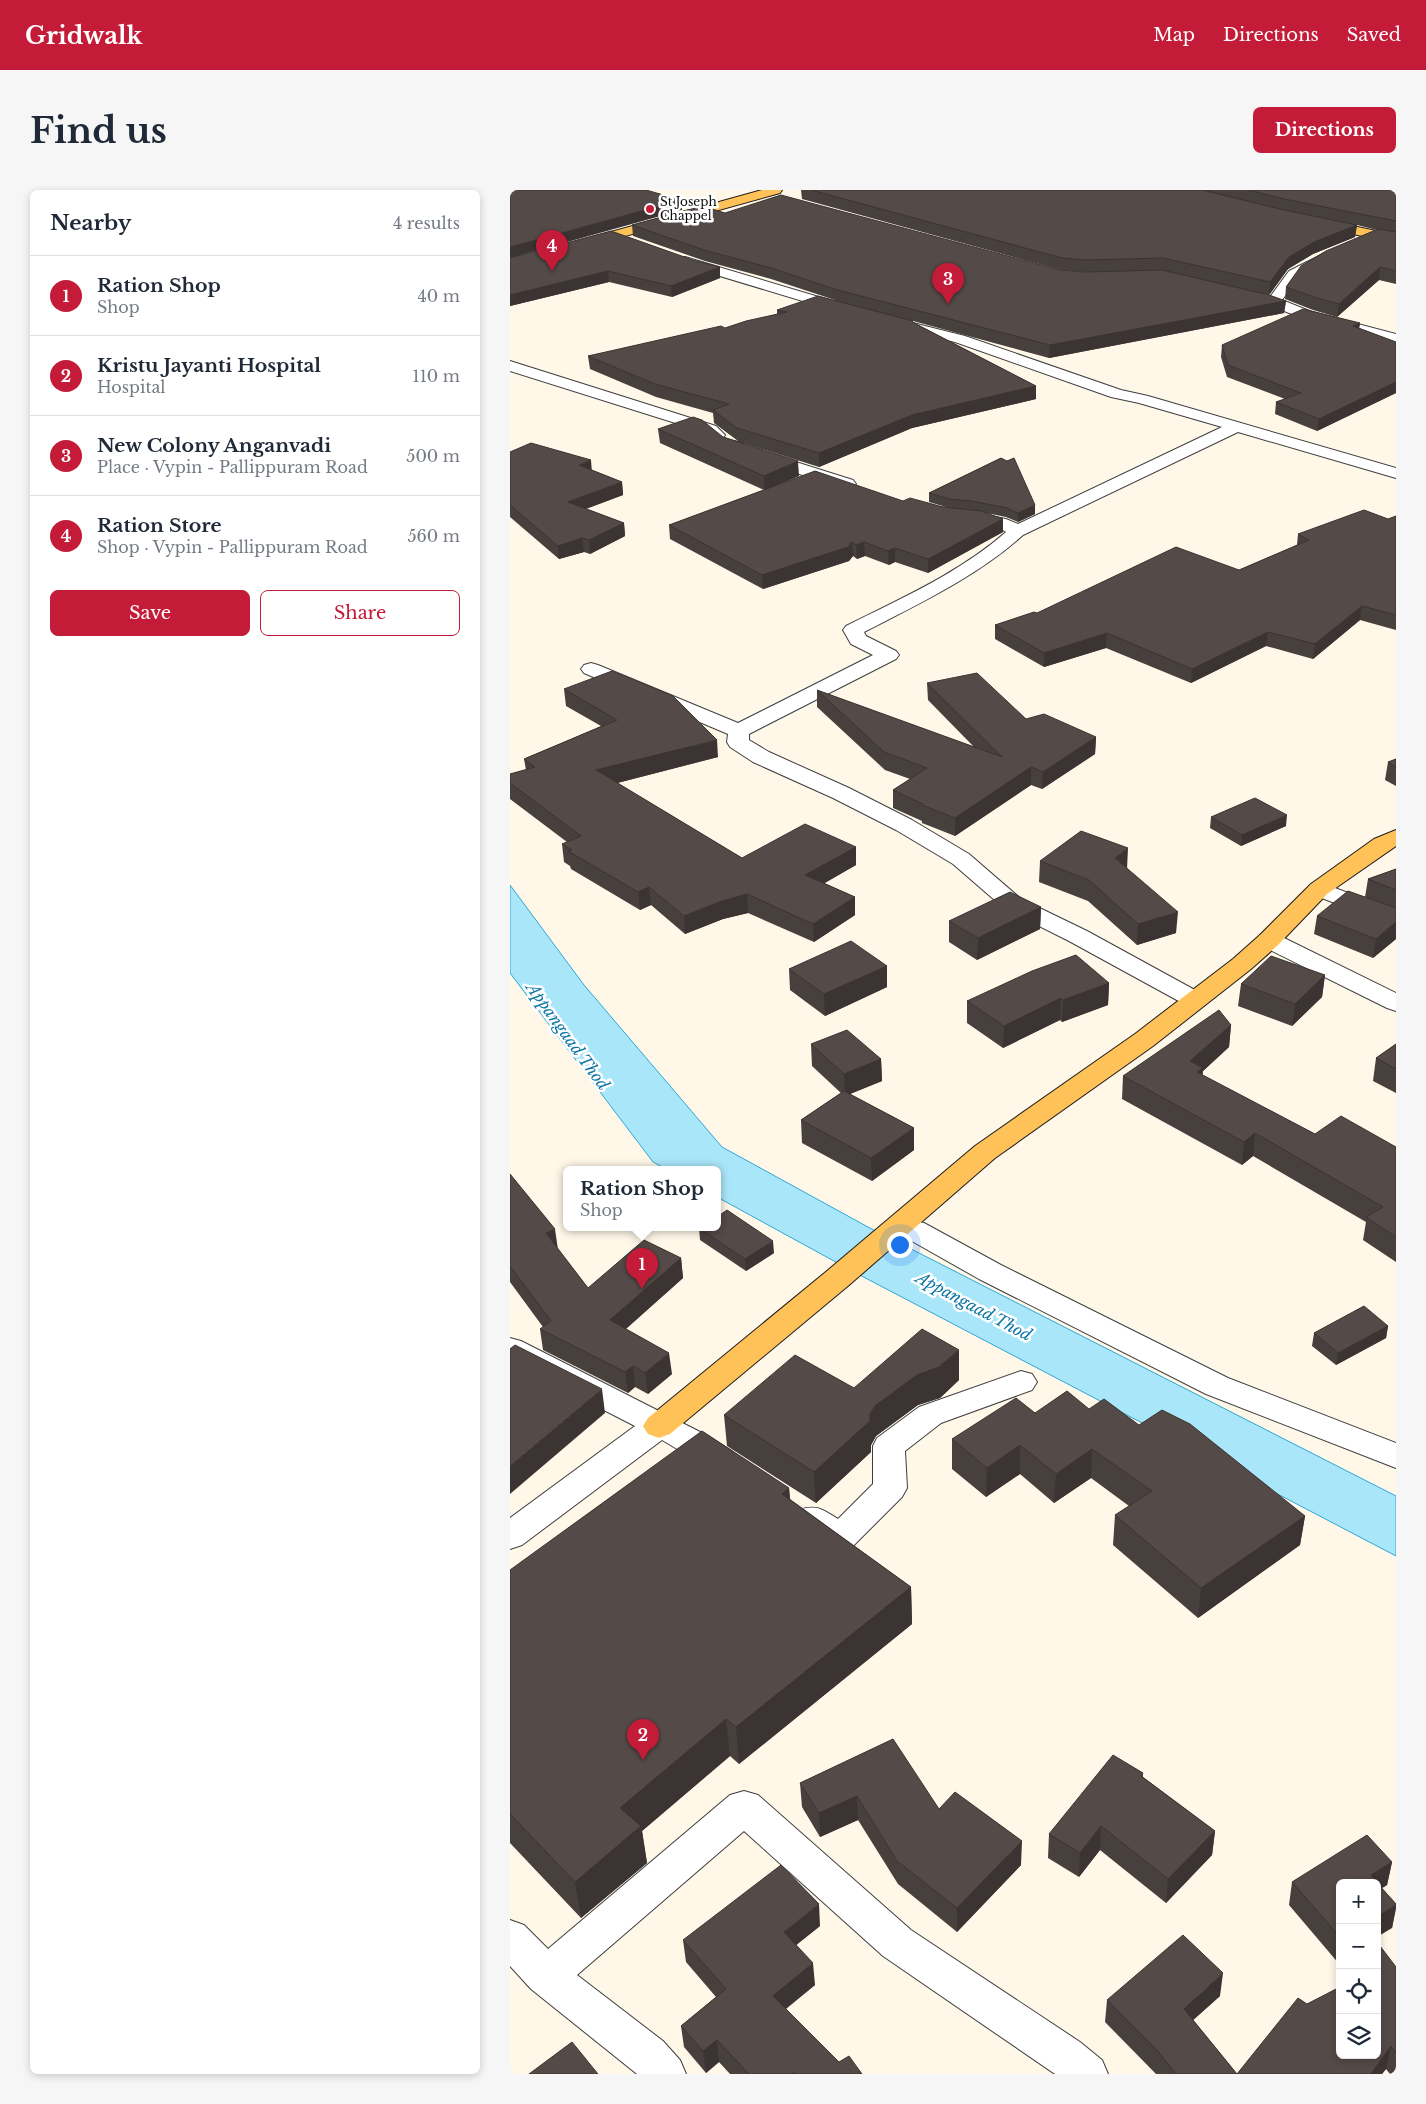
<!DOCTYPE html>
<html lang="en">
<head>
<meta charset="utf-8">
<style>
	body { margin:0; font-family:"Libre Baskerville",serif; background:#f6f6f7; color:#1f2937 }
	.controls { position:absolute; right:15px; bottom:15px; display:grid; overflow:hidden; border-radius:8px; box-shadow:0 2px 8px #0003 }
	.controls button { width:45px; height:45px; display:grid; place-items:center; padding:0; border:0; border-bottom:1px solid #e0e1e3; background:#fff; color:#1f2937; font:25px sans-serif }
	.you { position:absolute; left:389px; top:1054px; width:18px; height:18px; margin:-12px; border:4px solid #fff; border-radius:50%; background:#1a73e8; box-shadow:0 0 0 8px #1a73e833 }
	.badge { display:grid; place-items:center; width:32px; height:32px; border-radius:50%; background:#c41b38; color:#fff; font-size:16px; font-weight:700 }
	.pin { position:absolute; translate:-50% -41px; filter:drop-shadow(0 1px 2px #0008) }
	.pin::after { content:''; position:absolute; top:26px; width:18px; height:15px; background:inherit; clip-path:polygon(0 0,100% 0,50% 100%) }
	.popup { position:absolute; left:53px; top:976px; width:158px; height:65px; box-sizing:border-box; display:grid; place-content:center; border-radius:8px; background:#fff; filter:drop-shadow(0 1px 4px #0005); font-size:16px; white-space:nowrap; color:#747a83 }
	.popup b { font-size:19px; color:#1f2937 }
	.popup::after { content:''; position:absolute; left:50%; top:100%; margin-left:-10px; border:10px solid transparent; border-top-color:#fff }
	.list { margin:0; padding:0; list-style:none }
	h2 { display:flex; justify-content:space-between; align-items:center; height:65px; margin:0; padding:0 20px; font-size:21px }
	h2 small { font-size:16px; font-weight:400; color:#747a83 }
	.list li { display:grid; grid-template-columns:32px 1fr auto; gap:15px; align-items:center; box-sizing:border-box; height:80px; padding:0 20px; border-top:1px solid #e0e1e3 }
	.list b { display:block; font-size:19px; white-space:nowrap }
	.list p { margin:0; font-size:16px; white-space:nowrap; color:#747a83 }
	.list em { font-size:16px; font-style:normal; color:#747a83 }
	.actions { display:flex; gap:10px; padding:15px 20px }
	.actions a { flex:1; padding:11px 0; border:1px solid #c41b38; border-radius:8px; text-align:center; font-size:18px; color:#c41b38 }
	.actions .main { background:#c41b38; color:#fff }
	.icon { flex:none; width:28px; height:28px; fill:none; stroke:currentColor; stroke-width:2; stroke-linecap:round; stroke-linejoin:round }
	.map { position:relative; flex:none; width:886px; height:1884px; overflow:hidden; border-radius:8px }
	header { display:flex; align-items:center; gap:30px; box-sizing:border-box; height:70px; padding:0 25px; background:#c41b38; color:#fff }
	header strong { font-size:24px }
	nav { display:flex; gap:28px; margin-inline-start:auto; font-size:18px }
	.intro { display:flex; align-items:center; justify-content:space-between; box-sizing:border-box; height:120px; padding:0 30px }
	h1 { margin:0; font-size:35px }
	.button { padding:12px 22px; border-radius:8px; background:#c41b38; color:#fff; font-size:18px; font-weight:700 }
	main { display:flex; gap:30px; padding:0 30px }
	aside { flex:1; background:#fff; border-radius:8px; box-shadow:0 2px 8px #0003 }
	.map>svg:first-child { display:block }
	.water { fill:#aae6fa; stroke:#2ca7d6 }
	.lines { fill:none; stroke-linecap:round; stroke-linejoin:round }
	.minor-casing { stroke:#3e3e3e; stroke-width:2 }
	.major-casing { stroke:#1c1c1c; stroke-width:2 }
	.minor { fill:#fff; fill-rule:evenodd }
	.major { fill:#ffc259; fill-rule:evenodd }
	.wall { fill:#48403d }
	.shaded-wall { fill:#3b3432 }
	.building { fill:#544a47; stroke:#3b3432 }
	.poi-dot { fill:#c41b38; stroke:#fff; stroke-width:2 }
	.labels { text-anchor:middle; stroke-width:5; stroke-linejoin:round; paint-order:stroke }
	.far-poi-label { font-size:12px; fill:#0b0b0b; stroke:#fff; text-anchor:start }
	.water-label { font-size:16px; font-style:italic; fill:#0d75a4; stroke:#fff }
</style>
</head>
<body>
<header>
<strong>Gridwalk</strong>
<nav><a>Map</a><a>Directions</a><a>Saved</a></nav>
</header>
<div class="intro"><h1>Find us</h1><a class="button">Directions</a></div>
<main>
<aside>
<h2>Nearby<small>4 results</small></h2>
<ul class="list">
<li><span class="badge">1</span><div><b>Ration Shop</b><p>Shop</p></div><em>40 m</em></li>
<li><span class="badge">2</span><div><b>Kristu Jayanti Hospital</b><p>Hospital</p></div><em>110 m</em></li>
<li><span class="badge">3</span><div><b>New Colony Anganvadi</b><p>Place · Vypin - Pallippuram Road</p></div><em>500 m</em></li>
<li><span class="badge">4</span><div><b>Ration Store</b><p>Shop · Vypin - Pallippuram Road</p></div><em>560 m</em></li>
</ul>
<div class="actions"><a class="main">Save</a><a>Share</a></div>
</aside>
<div class="map">
<svg width="886" height="1884" viewBox="0 0 886 1884">
	<rect width="100%" height="100%" fill="#fff8e9"/>
	<polygon class="water" points="0,695 74,795 212,957 358,1037 886,1306 886,1366 344,1082 207,1007 207,980 158,980 143,972 0,783"/>
	<g class="lines">
		<g class="minor-casing">
			<g id="minor">
				<polygon points="819,61 824,62 826,65 824,68 789,87 772,110 802,122 886,144 886,153 792,128 759,115 734,109 732,106 739,102 760,107 779,81"/>
				<polygon points="175,67 339,116 341,119 339,122 329,122 170,74 168,71 170,68"/>
				<path d="M383,128L455,146L611,200L638,206L886,278V288L728,242L513,345C466,387 410,413 354,442L356,446L386,461L389,465L386,469L239,544V550L259,562L339,598L402,630L459,664L511,709L577,741L694,805L698,810L694,815L685,818L676,815L559,751L495,719L443,674L386,640L323,608L243,572L220,557L217,552L218,544L74,483L71,479L74,475L81,473L88,475L228,533L363,465L341,454L333,440L336,436C392,408 449,383 496,342L490,338L449,330L446,326L449,322L455,321L496,329L508,334L712,237L629,213L601,207L445,152L378,135L376,132L378,129Z"/>
				<polygon points="0,171 206,236 215,245 213,248 201,248 194,242 0,181"/>
				<polygon points="254,262 343,290 346,294 343,298 337,299 248,271 246,267 248,263"/>
				<polygon points="809,692 886,721 886,736 801,704 797,699 801,694"/>
				<polygon points="759,743 768,745 886,803 886,821 877,818 750,755 747,750 750,745"/>
				<polygon points="404,1031 414,1033 491,1075 718,1188 886,1253 886,1278 696,1204 469,1089 400,1050 380,1055 370,1052 365,1045 370,1038"/>
				<polygon points="0,1148 11,1151 196,1245 223,1262 227,1270 223,1278 211,1282 199,1278 152,1250 12,1355 0,1359 0,1328 125,1236 0,1172"/>
				<path d="M511,1181L522,1184L527,1192L522,1200L431,1233L395,1261L397,1298L392,1307L342,1357L330,1361L318,1357L289,1338L284,1329L289,1320C307,1314 313,1320 328,1329L363,1294V1256L367,1248L409,1217Z"/>
				<polygon points="234,1601 248,1605 401,1740 570,1852 592,1870 598,1884 545,1884 373,1766 234,1641 67,1785 153,1851 170,1870 176,1884 127,1884 21,1799 0,1776 0,1730 14,1735 38,1759 220,1605"/>
			</g>
		</g>
		<g class="major-casing">
			<g id="major">
				<polygon points="252,0 272,0 270,3 0,78 0,70"/>
				<polygon points="809,29 886,45 886,53 804,36 803,33"/>
				<polygon points="886,640 886,656 817,704 768,755 741,779 643,856 485,968 339,1095 160,1244 149,1248 138,1244 133,1236 138,1228 317,1081 465,956 625,844 723,769 750,745 801,694 864,649"/>
			</g>
		</g>
		<use href="#minor" class="minor"/>
		<use href="#major" class="major"/>
	</g>
	<g class="wall">
		<polygon points="291,0 886,0 886,94 869,90 827,127 803,120 775,109 776,97 867,40 847,35 845,47 803,64 778,79 759,105 575,82 551,80 292,9"/>
		<polygon points="215,23 550,80 776,111 774,123 539,168 403,131 403,132 526,196 526,209 402,238 309,277 233,253 289,286 265,296 393,311 436,317 419,312 419,303 491,268 525,324 508,332 496,327 476,323 493,329 493,342 418,383 385,372 379,375 355,366 347,369 343,366 339,371 253,399 160,349 159,335 254,300 150,253 148,239 213,247 228,251 204,233 203,223 146,207 80,179 78,166 215,138 267,124 267,120 325,110 261,89 195,71 123,46 122,35"/>
		<polygon points="0,68 183,70 210,77 210,88 162,107 99,92 0,116"/>
		<polygon points="850,133 849,138 886,152 886,203 807,241 765,224 766,212 775,209 717,187 711,167 712,155"/>
		<polygon points="0,262 82,280 112,292 113,305 76,319 114,333 115,346 80,364 74,362 49,369 0,327"/>
		<polygon points="886,326 886,440 850,430 803,469 756,456 681,493 596,458 534,477 485,449 485,435 527,423 729,380 787,355 788,344 878,329"/>
		<polygon points="417,493 516,529 586,547 585,564 532,599 521,595 445,646 412,633 412,631 383,618 383,600 400,589 375,580 307,517 307,500 464,557 418,510"/>
		<polygon points="54,499 208,567 107,593 232,668 346,657 346,675 314,693 345,707 345,725 304,752 238,723 213,729 175,744 141,715 130,720 61,679 60,676 54,672 52,654 57,652 0,609 0,584 16,580 14,569 91,536 56,516"/>
		<polygon points="886,569 886,596 875,590 878,572"/>
		<polygon points="701,627 776,636 731,656 700,638"/>
		<polygon points="530,671 617,678 666,743 627,755 578,711 529,692"/>
		<polygon points="886,679 886,749 863,768 804,744 807,726 855,707 858,689"/>
		<polygon points="531,717 530,739 467,770 439,752 439,731"/>
		<polygon points="377,776 377,797 315,826 280,800 279,779"/>
		<polygon points="815,785 812,807 782,836 728,816 731,794"/>
		<polygon points="599,793 598,815 552,832 550,830 493,858 457,833 457,811"/>
		<polygon points="721,835 719,857 693,881 692,885 805,944 886,957 886,1072 853,1050 856,1032 743,966 732,975 612,909 613,886"/>
		<polygon points="301,854 371,869 372,891 340,904 404,938 404,960 362,991 292,953 291,930 331,903 302,876"/>
		<polygon points="886,854 886,903 863,891 866,868"/>
		<polygon points="0,984 47,1058 78,1098 171,1068 173,1088 116,1139 162,1184 138,1204 125,1197 118,1203 33,1160 30,1139 33,1137 0,1092"/>
		<polygon points="189,1038 264,1063 236,1081 190,1050"/>
		<polygon points="878,1136 876,1148 826,1175 802,1156 804,1143"/>
		<polygon points="449,1160 449,1190 430,1208 408,1215 366,1246 361,1255 361,1262 306,1313 217,1256 214,1225 344,1198"/>
		<polygon points="579,1219 629,1235 795,1326 790,1355 688,1428 603,1355 605,1325 619,1316 581,1288 544,1313 510,1284 476,1307 442,1279 442,1249 525,1223"/>
		<polygon points="279,1298 280,1309 401,1397 402,1434 229,1574 220,1566 132,1641 137,1673 71,1728 0,1653 0,1380"/>
		<polygon points="633,1583 633,1587 705,1641 702,1665 656,1713 590,1660 569,1687 538,1668 539,1644"/>
		<polygon points="290,1593 429,1619 511,1675 447,1742 388,1694 348,1630 310,1647 292,1617"/>
		<polygon points="882,1672 877,1695 872,1698 886,1714 886,1719 882,1738 830,1693 830,1775 779,1715 782,1692"/>
		<polygon points="310,1736 286,1755 305,1795 276,1819 329,1872 352,1884 220,1884 209,1872 196,1883 174,1857 171,1836 206,1807 176,1772 173,1750"/>
		<polygon points="886,1777 886,1884 880,1884 876,1879 872,1884 727,1884 797,1814"/>
		<polygon points="710,1806 683,1830 727,1884 646,1884 595,1832 597,1810"/>
	</g>
	<g class="shaded-wall">
		<polygon points="171,10 172,20 0,68 0,57"/>
		<polygon points="847,35 845,47 803,64 778,79 759,105 760,92 779,67 804,52"/>
		<polygon points="210,77 210,88 162,107 161,96"/>
		<polygon points="870,77 869,90 827,127 829,114"/>
		<polygon points="98,81 99,92 0,116 0,105"/>
		<polygon points="776,111 774,123 539,168 540,155"/>
		<polygon points="850,133 848,145 843,136"/>
		<polygon points="886,192 886,203 807,241 809,229"/>
		<polygon points="526,196 526,209 402,238 309,277 309,263 402,225"/>
		<polygon points="81,270 82,283 69,275"/>
		<polygon points="288,271 289,286 254,300 254,286"/>
		<polygon points="112,292 113,305 59,325 58,312"/>
		<polygon points="525,315 525,324 508,332 508,323"/>
		<polygon points="493,329 493,342 418,383 418,369"/>
		<polygon points="114,333 115,346 80,364 79,350"/>
		<polygon points="72,348 74,362 49,369 48,356"/>
		<polygon points="342,352 343,366 339,371 253,399 252,385"/>
		<polygon points="354,352 355,366 347,369 346,355"/>
		<polygon points="385,358 385,372 379,375 378,361"/>
		<polygon points="852,416 850,430 803,469 805,454"/>
		<polygon points="758,442 756,456 681,493 682,479"/>
		<polygon points="597,443 596,458 534,477 534,463"/>
		<polygon points="586,547 585,564 532,599 533,582"/>
		<polygon points="207,550 208,567 88,598 86,580"/>
		<polygon points="521,577 521,595 445,646 445,628"/>
		<polygon points="777,625 776,636 731,656 732,645"/>
		<polygon points="346,657 346,675 296,704 295,685"/>
		<polygon points="618,658 617,679 605,668"/>
		<polygon points="139,697 141,715 130,720 128,702"/>
		<polygon points="237,704 238,723 213,729 175,744 174,726 212,711"/>
		<polygon points="345,707 345,725 304,752 303,734"/>
		<polygon points="531,717 530,739 467,770 468,748"/>
		<polygon points="668,722 666,743 627,755 628,734"/>
		<polygon points="886,732 886,749 863,768 866,749"/>
		<polygon points="377,776 377,797 315,826 314,804"/>
		<polygon points="815,785 812,807 782,836 785,814"/>
		<polygon points="599,793 598,815 552,832 553,810"/>
		<polygon points="551,808 550,830 493,858 494,836"/>
		<polygon points="721,835 719,857 693,881 691,900 680,871"/>
		<polygon points="371,869 372,891 335,906 334,884"/>
		<polygon points="404,938 404,960 362,991 361,968"/>
		<polygon points="745,943 743,966 732,975 734,952"/>
		<polygon points="45,1039 48,1060 36,1043"/>
		<polygon points="263,1051 264,1063 236,1081 235,1069"/>
		<polygon points="171,1068 173,1088 102,1151 100,1130"/>
		<polygon points="878,1136 876,1148 826,1175 828,1163"/>
		<polygon points="449,1160 449,1190 430,1208 408,1215 366,1246 361,1255 361,1262 306,1313 304,1282 365,1216 407,1185"/>
		<polygon points="159,1163 162,1184 138,1204 135,1183"/>
		<polygon points="123,1176 125,1197 118,1203 115,1182"/>
		<polygon points="92,1199 95,1223 0,1304 0,1276"/>
		<polygon points="510,1255 510,1284 476,1307 477,1278"/>
		<polygon points="582,1259 581,1288 544,1313 546,1284"/>
		<polygon points="279,1298 282,1335 272,1304"/>
		<polygon points="795,1326 790,1355 688,1428 691,1398"/>
		<polygon points="401,1397 402,1434 229,1574 226,1537"/>
		<polygon points="216,1529 220,1566 132,1641 137,1673 71,1728 65,1692 110,1618"/>
		<polygon points="347,1606 348,1630 310,1647 309,1623"/>
		<polygon points="591,1636 590,1660 569,1687 570,1663"/>
		<polygon points="705,1641 702,1665 656,1713 658,1689"/>
		<polygon points="512,1651 511,1675 447,1742 447,1718"/>
		<polygon points="882,1672 877,1695 867,1701 861,1685"/>
		<polygon points="309,1714 310,1736 275,1764 274,1742"/>
		<polygon points="886,1715 882,1738 867,1747 867,1727"/>
		<polygon points="303,1773 305,1795 265,1827 263,1806"/>
		<polygon points="713,1783 710,1806 671,1841 674,1819"/>
		<polygon points="207,1850 209,1872 196,1883 193,1861"/>
		<polygon points="881,1856 876,1879 872,1884 861,1884"/>
	</g>
	<g class="building">
		<polygon points="0,0 136,0 171,10 0,57"/>
		<polygon points="301,0 692,0 774,20 847,35 804,52 779,67 760,92 653,68 576,70 552,68"/>
		<polygon points="739,0 886,0 886,31 774,9"/>
		<polygon points="271,5 550,80 575,82 652,80 759,105 776,111 540,155 324,99 261,78 194,60 122,35 192,16 215,23"/>
		<polygon points="868,39 886,42 886,81 870,77 829,114 804,107 776,97 791,76 816,61"/>
		<polygon points="101,41 183,70 210,77 161,96 98,81 0,105 0,68"/>
		<polygon points="308,106 403,131 402,132 526,196 402,225 309,263 227,238 203,220 219,214 145,194 78,166 211,136 215,138 236,131 277,122 267,120"/>
		<polygon points="793,119 850,133 843,136 886,152 886,192 809,229 766,212 791,203 718,175 712,155"/>
		<polygon points="183,227 192,230 213,247 288,271 254,286 148,239"/>
		<polygon points="21,253 81,270 69,275 112,292 58,312 114,333 79,350 72,348 48,356 0,315 0,262"/>
		<polygon points="491,268 497,271 504,268 525,315 508,323 497,318 462,311 439,309 419,303"/>
		<polygon points="305,281 393,311 400,308 433,317 471,321 493,329 418,369 385,358 378,361 354,352 346,355 342,352 338,357 252,385 159,335"/>
		<polygon points="854,320 878,329 886,326 886,425 852,416 805,454 758,442 682,479 597,443 534,463 485,435 524,422 527,423 666,357 729,380 799,350 788,344"/>
		<polygon points="102,481 163,506 207,550 86,580 232,668 295,634 346,657 295,685 345,707 303,734 237,704 212,711 174,726 139,697 128,702 58,661 62,660 52,654 71,646 0,593 0,584 25,577 14,569 107,530 54,499"/>
		<polygon points="467,483 516,529 534,524 586,547 533,582 521,577 445,628 412,615 413,614 383,600 417,578 374,562 307,500 492,567 417,493"/>
		<polygon points="886,569 886,577 878,572"/>
		<polygon points="745,608 777,625 732,645 701,627"/>
		<polygon points="571,641 618,658 605,668 668,722 628,734 579,690 530,671"/>
		<polygon points="886,679 886,700 858,689"/>
		<polygon points="838,701 886,718 886,732 866,749 807,726"/>
		<polygon points="500,702 531,717 468,748 439,731"/>
		<polygon points="341,751 377,776 314,804 279,779"/>
		<polygon points="566,765 599,793 553,810 551,808 494,836 457,811 522,781"/>
		<polygon points="761,766 815,785 785,814 731,794"/>
		<polygon points="709,820 721,835 680,871 693,878 687,882 805,944 831,926 886,957 886,1047 856,1027 873,1017 745,943 734,952 613,886"/>
		<polygon points="337,840 371,869 334,884 301,854"/>
		<polygon points="886,854 886,879 866,868"/>
		<polygon points="334,901 404,938 361,968 291,930"/>
		<polygon points="0,984 45,1039 36,1043 78,1098 134,1050 171,1068 100,1130 159,1163 135,1183 123,1176 115,1182 30,1139 41,1131 0,1076"/>
		<polygon points="217,1020 263,1051 235,1069 189,1038 207,1038 207,1027"/>
		<polygon points="854,1116 878,1136 828,1163 804,1143"/>
		<polygon points="412,1139 449,1160 429,1177 407,1185 365,1216 360,1224 360,1231 304,1282 214,1225 285,1165 344,1198"/>
		<polygon points="5,1155 92,1199 0,1276 0,1159"/>
		<polygon points="557,1201 579,1219 594,1209 629,1235 652,1220 680,1234 795,1326 691,1398 605,1325 642,1301 582,1259 546,1284 510,1255 477,1278 442,1249 506,1208 525,1223"/>
		<polygon points="192,1241 279,1298 272,1304 401,1397 226,1537 216,1529 110,1618 131,1636 65,1692 0,1624 0,1380"/>
		<polygon points="383,1549 429,1619 445,1602 512,1651 447,1718 387,1671 347,1606 309,1623 290,1593"/>
		<polygon points="603,1565 633,1583 631,1586 705,1641 658,1689 591,1636 570,1663 539,1644"/>
		<polygon points="857,1645 882,1672 861,1685 867,1693 830,1693 830,1747 782,1692"/>
		<polygon points="271,1675 309,1714 274,1742 303,1773 263,1806 329,1872 339,1866 352,1884 285,1884 284,1882 282,1884 239,1884 207,1850 193,1861 171,1836 216,1799 173,1750"/>
		<polygon points="867,1693 886,1714 886,1715 867,1727"/>
		<polygon points="673,1745 713,1783 674,1819 727,1884 666,1884 646,1859 597,1810"/>
		<polygon points="867,1752 886,1777 886,1863 881,1856 861,1884 727,1884 788,1808 797,1814 830,1797 830,1865 867,1865"/>
		<polygon points="62,1852 88,1884 19,1884"/>
	</g>
	<circle class="poi-dot" cx="140" cy="19" r="5"/>
	<g class="labels">
		<g class="far-poi-label">
			<text x="150" y="16">St Joseph<tspan x="150" dy="14">Chappel</tspan></text>
		</g>
		<g class="water-label">
			<text transform="translate(58 846) rotate(54)" y="6">Appangaad Thod</text>
			<text transform="translate(464 1116) rotate(28)" y="6">Appangaad Thod</text>
		</g>
	</g>
</svg>
<div class="controls">
<button>+</button>
<button>−</button>
<button><svg class="icon" aria-label="locate" viewBox="0 0 24 24"><circle cx="12" cy="12" r="6"/><path d="M12 2v4M12 18v4M2 12h4M18 12h4"/></svg></button>
<button><svg class="icon" aria-label="layers" viewBox="0 0 24 24"><path d="M12 4l9 5-9 5-9-5zM3 14l9 5 9-5"/></svg></button>
</div>
<div class="you"></div>
<div class="pin badge" style="left:132px;top:1099px">1</div>
<div class="popup"><b>Ration Shop</b>Shop</div>
<div class="pin badge" style="left:133px;top:1570px">2</div>
<div class="pin badge" style="left:438px;top:114px">3</div>
<div class="pin badge" style="left:42px;top:81px">4</div>
</div>
</main>
</body>
</html>
